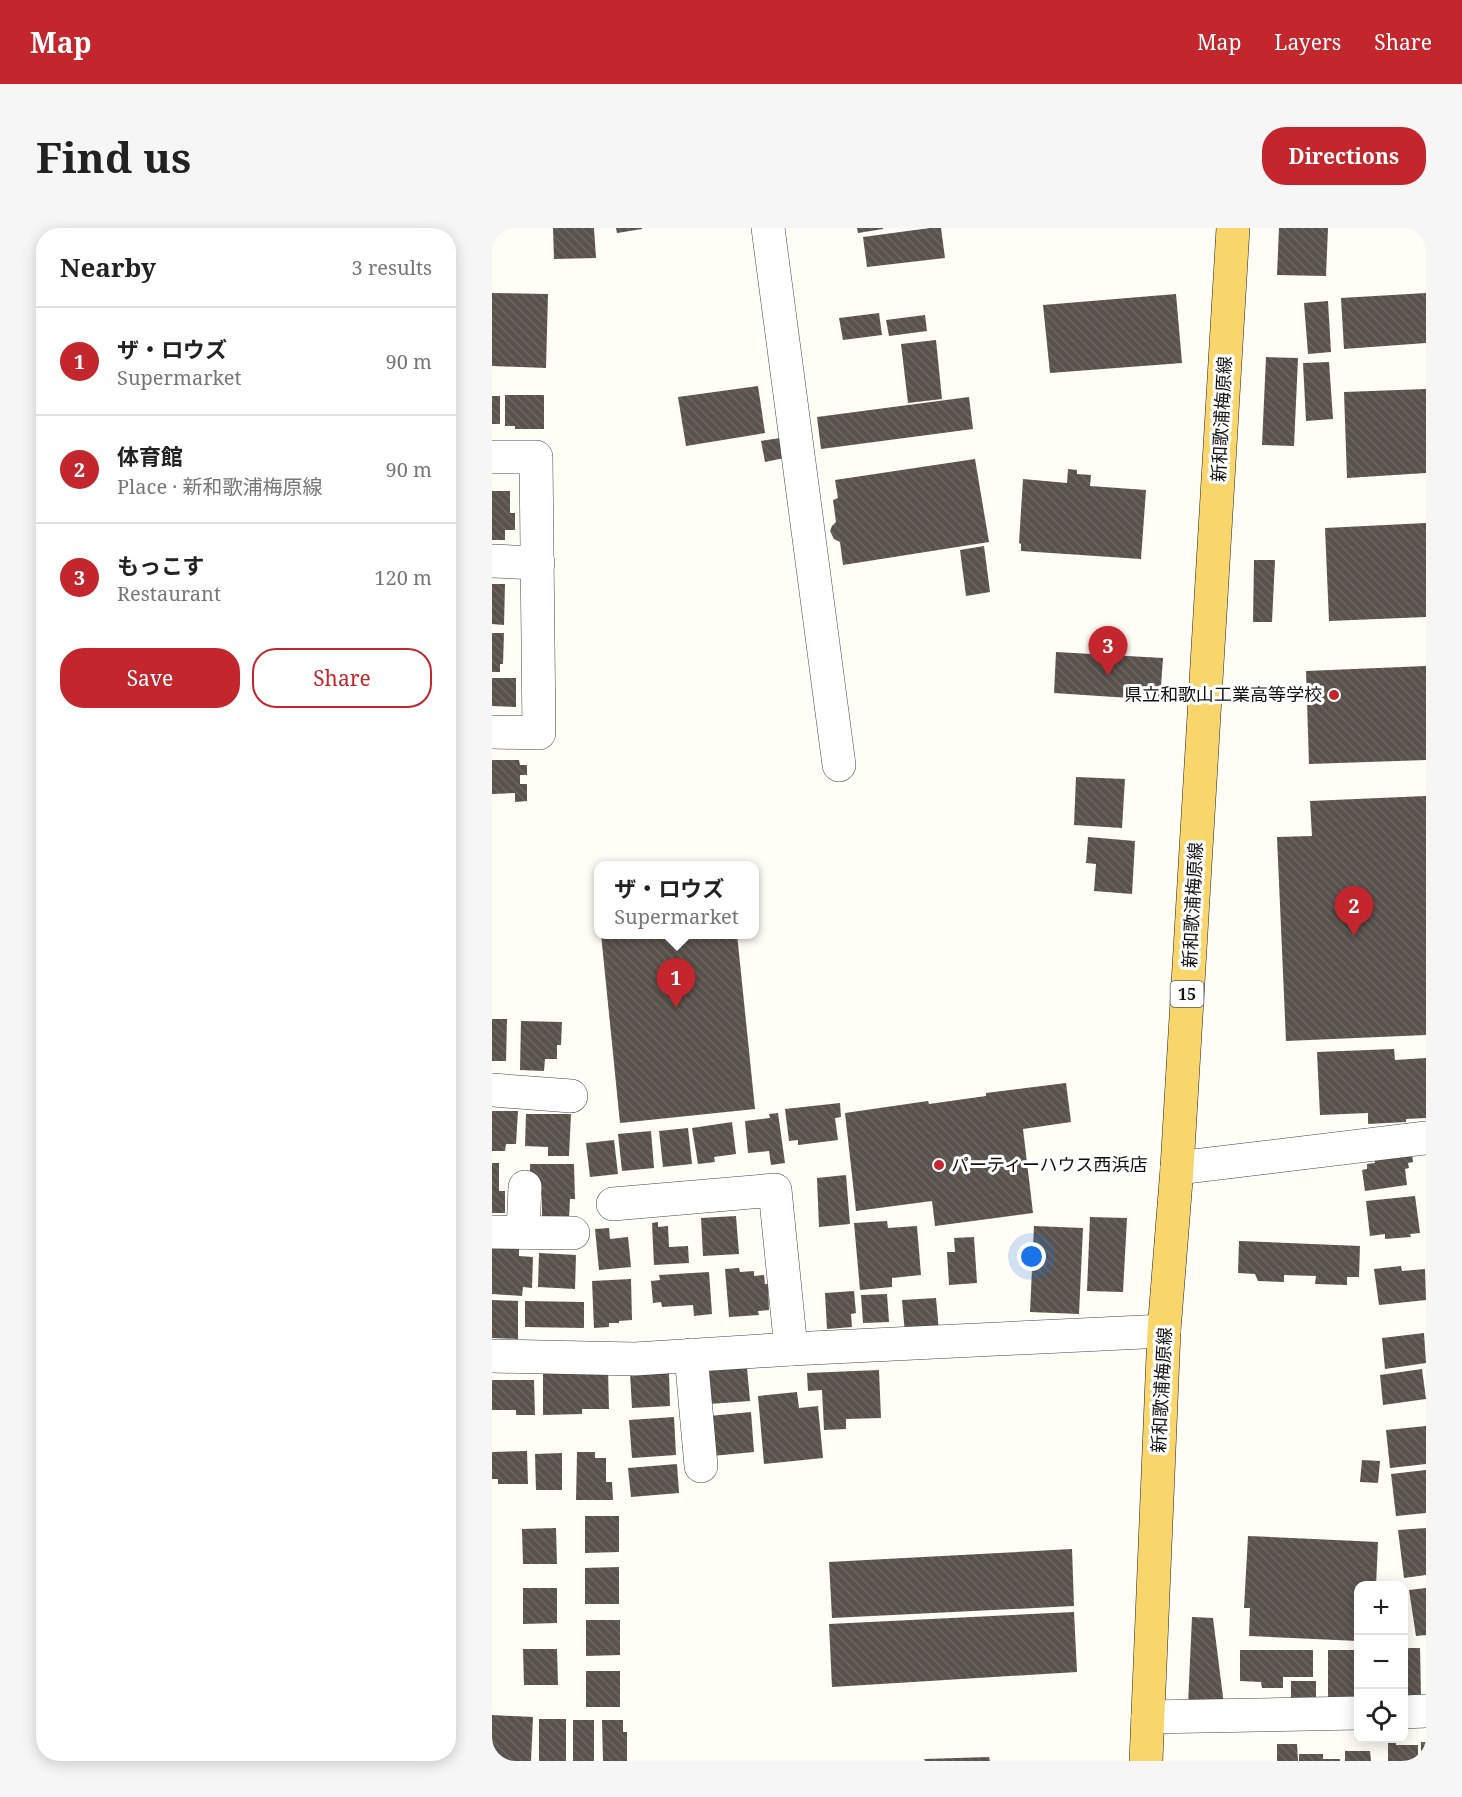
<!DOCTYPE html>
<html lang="en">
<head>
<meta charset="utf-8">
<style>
	body { margin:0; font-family:"Noto Serif","Noto Sans JP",serif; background:#f6f6f6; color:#222 }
	.controls { position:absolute; right:18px; bottom:18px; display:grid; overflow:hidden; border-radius:12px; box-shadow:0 3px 15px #0003 }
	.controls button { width:54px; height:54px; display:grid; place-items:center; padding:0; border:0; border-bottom:2px solid #e0e0e0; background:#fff; color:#222; font:30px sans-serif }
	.you { position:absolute; left:540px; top:1029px; width:21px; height:21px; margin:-15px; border:4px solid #fff; border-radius:50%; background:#1a73e8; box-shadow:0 0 0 9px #1a73e833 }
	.badge { display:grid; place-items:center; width:39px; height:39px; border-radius:50%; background:#c4262e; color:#fff; font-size:20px; font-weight:700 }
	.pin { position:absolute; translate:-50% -50px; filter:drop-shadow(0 2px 3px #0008) }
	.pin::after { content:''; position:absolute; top:32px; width:21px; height:18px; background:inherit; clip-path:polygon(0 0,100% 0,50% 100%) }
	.popup { position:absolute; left:102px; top:633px; width:165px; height:78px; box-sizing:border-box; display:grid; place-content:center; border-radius:12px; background:#fff; filter:drop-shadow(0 2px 4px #0005); font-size:20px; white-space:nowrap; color:#767676 }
	.popup b { font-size:22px; color:#222 }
	.popup::after { content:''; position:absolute; left:50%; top:100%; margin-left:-12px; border:12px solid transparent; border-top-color:#fff }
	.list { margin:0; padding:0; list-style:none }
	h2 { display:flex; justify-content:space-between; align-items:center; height:78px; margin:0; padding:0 24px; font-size:26px }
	h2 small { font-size:20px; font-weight:400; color:#767676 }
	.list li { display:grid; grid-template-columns:39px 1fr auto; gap:18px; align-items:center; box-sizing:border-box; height:108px; padding:0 24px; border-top:2px solid #e0e0e0 }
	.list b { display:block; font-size:22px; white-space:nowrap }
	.list p { margin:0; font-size:20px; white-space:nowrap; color:#767676 }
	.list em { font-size:20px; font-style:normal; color:#767676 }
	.actions { display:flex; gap:12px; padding:18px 24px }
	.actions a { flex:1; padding:14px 0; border:2px solid #c4262e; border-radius:24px; text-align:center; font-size:21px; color:#c4262e }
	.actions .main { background:#c4262e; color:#fff }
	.icon { flex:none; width:33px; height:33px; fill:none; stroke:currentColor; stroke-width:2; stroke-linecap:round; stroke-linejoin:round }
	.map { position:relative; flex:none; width:934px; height:1533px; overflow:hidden; border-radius:24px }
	header { display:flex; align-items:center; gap:36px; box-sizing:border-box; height:84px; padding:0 30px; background:#c4262e; color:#fff }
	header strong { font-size:28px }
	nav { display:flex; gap:33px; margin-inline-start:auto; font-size:21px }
	.intro { display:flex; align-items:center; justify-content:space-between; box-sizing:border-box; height:144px; padding:0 36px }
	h1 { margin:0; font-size:42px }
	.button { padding:15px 27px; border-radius:24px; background:#c4262e; color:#fff; font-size:21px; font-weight:700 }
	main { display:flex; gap:36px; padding:0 36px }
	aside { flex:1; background:#fff; border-radius:24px; box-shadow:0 3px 15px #0003 }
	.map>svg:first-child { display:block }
	.building { fill:url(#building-back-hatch) }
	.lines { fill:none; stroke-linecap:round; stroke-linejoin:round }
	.minor-casing { stroke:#444; stroke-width:34 }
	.major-casing { stroke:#222; stroke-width:34 }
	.minor { stroke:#fff; stroke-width:33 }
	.major { stroke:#f9d66b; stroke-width:33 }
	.poi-dot { fill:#c4262e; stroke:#fff; stroke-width:2 }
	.labels { text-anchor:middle; stroke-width:6; stroke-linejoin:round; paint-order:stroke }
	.shield { fill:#fff; stroke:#585858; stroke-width:1.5 }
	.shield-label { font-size:16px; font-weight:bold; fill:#111 }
	.street-label { font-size:18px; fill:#111; stroke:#fff }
	.poi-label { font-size:18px; fill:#111; stroke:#fff; text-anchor:end }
</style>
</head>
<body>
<header>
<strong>Map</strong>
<nav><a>Map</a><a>Layers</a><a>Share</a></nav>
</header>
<div class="intro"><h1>Find us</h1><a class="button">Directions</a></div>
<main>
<aside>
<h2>Nearby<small>3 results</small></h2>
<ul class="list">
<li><span class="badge">1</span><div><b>ザ・ロウズ</b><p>Supermarket</p></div><em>90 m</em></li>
<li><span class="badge">2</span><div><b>体育館</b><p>Place · 新和歌浦梅原線</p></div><em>90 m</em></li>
<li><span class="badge">3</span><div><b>もっこす</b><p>Restaurant</p></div><em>120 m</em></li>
</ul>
<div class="actions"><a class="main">Save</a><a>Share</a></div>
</aside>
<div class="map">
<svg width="934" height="1533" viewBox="0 0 934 1533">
	<defs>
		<pattern id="building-back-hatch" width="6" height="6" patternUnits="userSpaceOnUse" patternTransform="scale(1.5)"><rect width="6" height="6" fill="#5a524d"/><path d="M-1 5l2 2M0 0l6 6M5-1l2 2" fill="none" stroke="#6d6662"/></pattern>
	</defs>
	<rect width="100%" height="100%" fill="#fffdf5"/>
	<g class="building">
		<polygon points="61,0 102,0 104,30 62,31"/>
		<polygon points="124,0 150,0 150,1 125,5"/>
		<polygon points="365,0 391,0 391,1 366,5"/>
		<polygon points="438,0 449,0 453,30 375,39 371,9"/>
		<polygon points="787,0 836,0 834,48 785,47"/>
		<polygon points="0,65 56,66 54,140 0,138"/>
		<polygon points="934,65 934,115 852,121 849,70"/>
		<polygon points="684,66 690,135 558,145 551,77"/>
		<polygon points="836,73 839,124 816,126 812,75"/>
		<polygon points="387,85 390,107 351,112 347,90"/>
		<polygon points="433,87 435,103 397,108 394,92"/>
		<polygon points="444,112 450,171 416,175 409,116"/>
		<polygon points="774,129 806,130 802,218 770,217"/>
		<polygon points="837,134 841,191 814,193 811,135"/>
		<polygon points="266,158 273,205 194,218 186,169"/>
		<polygon points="934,161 934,245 855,250 852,164"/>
		<polygon points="13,167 52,167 52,201 23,201 23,198 13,198"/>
		<rect x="0" y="168" width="8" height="28"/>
		<polygon points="477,169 481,201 329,221 325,189"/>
		<polygon points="295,209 297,229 273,234 269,213"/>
		<polygon points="483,231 497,314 351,337 348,314 342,311 338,303 340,298 344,294 341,272 346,270 343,252"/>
		<polygon points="576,241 585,242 585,246 599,247 598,258 654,262 649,331 529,323 529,316 527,315 531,251 575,255"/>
		<polygon points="0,263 18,263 18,285 23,285 23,302 13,302 13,312 0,312"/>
		<polygon points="934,295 934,389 837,393 833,300"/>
		<polygon points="492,318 498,364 474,368 468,322"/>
		<polygon points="762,332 783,332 780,394 761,394"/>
		<polygon points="0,356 13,356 12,397 0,396"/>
		<polygon points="0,405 12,405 11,436 8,436 8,444 0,444"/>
		<polygon points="564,424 671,430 668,472 562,465"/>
		<polygon points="934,438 934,532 817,536 814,443"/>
		<polygon points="0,450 24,450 24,479 0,478"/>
		<polygon points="0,532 27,532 28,537 35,537 35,547 28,547 28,556 35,556 35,573 23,574 23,565 0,566"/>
		<polygon points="584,549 633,551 630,600 582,597"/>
		<polygon points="934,568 934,807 794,813 785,609 820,608 818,573"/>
		<polygon points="596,609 643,613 640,666 602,663 604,636 594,635"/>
		<polygon points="109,706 245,706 263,881 128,895"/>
		<polygon points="0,791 15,791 14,833 0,833"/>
		<polygon points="29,793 70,794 69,817 65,817 65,831 53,831 52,843 28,842"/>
		<polygon points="902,821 903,832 934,830 934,890 914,891 914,894 876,896 876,885 828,887 825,824"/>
		<polygon points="574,855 579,894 531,901 541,985 443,998 440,973 364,983 353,885 436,873 437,876 494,868 494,865"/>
		<polygon points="348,875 349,889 343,890 346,912 306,917 306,912 297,913 293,881"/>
		<polygon points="0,883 26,883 24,916 14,916 13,923 0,923"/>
		<polygon points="286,885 293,935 279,937 277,923 256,925 253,893 278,890 277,886"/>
		<polygon points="34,886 79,886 77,928 56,928 56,919 33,918"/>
		<polygon points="240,894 244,926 222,929 223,934 206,936 200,900"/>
		<polygon points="196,900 200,936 171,939 167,903"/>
		<polygon points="159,903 162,940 130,943 126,906"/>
		<polygon points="122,912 126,946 98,949 94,915"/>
		<polygon points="920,926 921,934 916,935 917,940 913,941 915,957 873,963 870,942 875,941 875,936 883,935 882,931"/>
		<polygon points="0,935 7,935 7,963 13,963 13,985 0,985"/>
		<polygon points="38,936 82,936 83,971 78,971 77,991 50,990 50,967 38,967"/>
		<polygon points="354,947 358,996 327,999 325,950"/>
		<polygon points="923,968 928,1005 918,1006 919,1009 893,1011 893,1006 878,1008 874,973"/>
		<polygon points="244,988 247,1026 211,1028 209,990"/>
		<polygon points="598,989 635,990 631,1064 595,1063"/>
		<polygon points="395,993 396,1000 425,998 429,1047 400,1050 400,1059 368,1062 362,995"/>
		<polygon points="166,994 166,999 176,998 177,1019 196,1018 197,1035 162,1037 160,995"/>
		<polygon points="542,998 591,1000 587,1086 538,1084"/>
		<polygon points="117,1000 118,1011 136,1009 139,1039 107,1042 103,1001"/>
		<polygon points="482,1009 485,1055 457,1057 455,1024 463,1024 462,1010"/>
		<polygon points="747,1013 868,1018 867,1049 855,1049 855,1057 823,1056 824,1048 792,1047 792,1054 766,1053 763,1046 746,1045"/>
		<polygon points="0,1015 27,1016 27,1028 41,1029 40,1060 31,1059 30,1068 0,1066"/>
		<polygon points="47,1025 84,1027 83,1061 46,1059"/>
		<polygon points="909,1038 910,1043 933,1041 934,1072 887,1077 882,1041"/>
		<polygon points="247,1040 248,1044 262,1043 262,1048 272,1047 273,1056 276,1056 277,1082 266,1083 267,1087 237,1089 233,1041"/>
		<polygon points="217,1044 220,1086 202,1088 201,1077 170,1079 169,1074 161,1075 159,1053 168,1052 167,1047"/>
		<polygon points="139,1051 140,1092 127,1093 127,1095 117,1095 117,1099 102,1100 100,1053"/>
		<polygon points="362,1063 364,1085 359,1086 360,1099 335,1101 333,1065"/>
		<polygon points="395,1066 397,1094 371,1095 369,1067"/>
		<polygon points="444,1070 447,1103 413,1106 410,1072"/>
		<polygon points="0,1072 26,1073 26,1111 0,1110"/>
		<polygon points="33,1073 92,1074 92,1100 33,1099"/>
		<polygon points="932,1105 934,1135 893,1141 890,1110"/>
		<polygon points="255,1140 258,1173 217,1176 213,1143"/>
		<polygon points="930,1141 934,1171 891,1177 888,1147"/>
		<polygon points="387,1142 389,1190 354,1191 354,1201 332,1202 330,1162 316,1163 315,1145"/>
		<polygon points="116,1143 117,1181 90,1181 90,1186 51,1187 51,1144"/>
		<polygon points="177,1144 178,1178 140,1180 138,1145"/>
		<polygon points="0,1152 42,1152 43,1187 24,1187 24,1182 0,1182"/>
		<polygon points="305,1164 307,1180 326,1178 331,1230 272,1236 266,1168"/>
		<polygon points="259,1184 262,1224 220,1228 217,1188"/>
		<polygon points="182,1189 184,1227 140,1230 137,1192"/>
		<polygon points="934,1198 934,1236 898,1240 894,1202"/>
		<polygon points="35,1223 36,1256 6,1256 6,1251 0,1251 0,1224"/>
		<polygon points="85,1224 103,1224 103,1230 114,1230 114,1254 120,1254 121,1272 84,1272"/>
		<polygon points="70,1225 70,1262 44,1262 43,1226"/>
		<polygon points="870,1232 888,1233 886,1255 868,1254"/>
		<polygon points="185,1236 187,1265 139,1269 136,1240"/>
		<polygon points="934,1242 934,1285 904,1288 899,1246"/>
		<polygon points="93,1288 127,1288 127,1324 93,1325"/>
		<polygon points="64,1300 65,1336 31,1336 30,1301"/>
		<polygon points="934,1300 934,1347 912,1350 906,1302"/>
		<polygon points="756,1308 886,1314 884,1358 866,1358 866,1413 757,1408 758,1380 752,1380"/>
		<polygon points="580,1321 582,1378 340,1390 337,1334"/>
		<polygon points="127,1339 127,1376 93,1376 93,1340"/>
		<polygon points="31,1360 65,1360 65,1395 31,1396"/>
		<polygon points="934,1360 934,1407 924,1408 917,1362"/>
		<polygon points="582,1384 585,1444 340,1459 337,1396"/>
		<polygon points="700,1389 721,1390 732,1477 696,1477"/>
		<polygon points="94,1392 128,1392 128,1427 94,1428"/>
		<polygon points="912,1420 928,1420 929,1469 912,1470"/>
		<polygon points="31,1421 65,1421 66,1457 32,1457"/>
		<polygon points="748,1422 821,1422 821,1449 791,1449 791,1460 770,1460 769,1454 748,1453"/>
		<rect x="836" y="1422" width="30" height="47"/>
		<rect x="94" y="1443" width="34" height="36"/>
		<rect x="799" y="1453" width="25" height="27"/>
		<polygon points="0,1487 41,1489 39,1533 0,1533"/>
		<rect x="47" y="1491" width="27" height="42"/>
		<rect x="81" y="1492" width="21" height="41"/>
		<polygon points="110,1492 131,1492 131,1504 135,1504 135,1533 111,1533"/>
		<polygon points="896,1511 904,1511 904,1517 926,1517 926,1533 896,1533"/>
		<rect x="929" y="1514" width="5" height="19"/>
		<polygon points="785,1516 805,1516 806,1533 785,1533"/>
		<polygon points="853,1523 878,1523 879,1533 853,1533"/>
		<polygon points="807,1526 831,1526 831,1531 848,1531 848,1533 807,1533"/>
		<polygon points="497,1529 498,1533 433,1533 432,1531"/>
	</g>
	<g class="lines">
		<g class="minor-casing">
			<g id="minor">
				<polyline points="276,0 347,537"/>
				<polyline points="0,229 44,229 47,505 0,504"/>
				<polyline points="0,333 46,335"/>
				<polyline points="0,862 79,868"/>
				<polyline points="685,940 934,910"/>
				<polyline points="121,976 283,962 299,1121"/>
				<polyline points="0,1004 81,1005"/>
				<polyline points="31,1004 33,959"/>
				<polyline points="199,1127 209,1238"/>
				<polyline points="0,1128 143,1131 299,1121 672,1103"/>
				<polyline points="912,1484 934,1483"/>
				<polyline points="656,1489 866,1485"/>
			</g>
		</g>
		<g class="major-casing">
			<polyline id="major" points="654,1533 672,1103 685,940 741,0"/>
		</g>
		<use href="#minor" class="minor"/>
		<use href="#major" class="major"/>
	</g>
	<g class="poi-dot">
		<circle cx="842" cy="467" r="6"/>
		<circle cx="447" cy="937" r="6"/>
	</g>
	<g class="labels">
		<rect class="shield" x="678.5" y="753" width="33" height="26" rx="4.5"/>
		<g class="shield-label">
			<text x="695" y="772">15</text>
		</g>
		<g class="street-label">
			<text transform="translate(730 191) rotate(-87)" y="6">新和歌浦梅原線</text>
			<text transform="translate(701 677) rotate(-87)" y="6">新和歌浦梅原線</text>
			<text transform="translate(670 1162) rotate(-87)" y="6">新和歌浦梅原線</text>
		</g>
		<g class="poi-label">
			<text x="830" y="473">県立和歌山工業高等学校</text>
			<text x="459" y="943" text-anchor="start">パーティーハウス西浜店</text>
		</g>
	</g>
</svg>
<div class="controls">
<button>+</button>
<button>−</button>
<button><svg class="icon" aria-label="locate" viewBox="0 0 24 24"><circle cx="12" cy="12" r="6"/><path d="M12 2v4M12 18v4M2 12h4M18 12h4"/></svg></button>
</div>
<div class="you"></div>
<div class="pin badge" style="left:184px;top:780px">1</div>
<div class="popup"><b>ザ・ロウズ</b>Supermarket</div>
<div class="pin badge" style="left:862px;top:708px">2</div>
<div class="pin badge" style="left:616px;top:448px">3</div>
</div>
</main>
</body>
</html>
